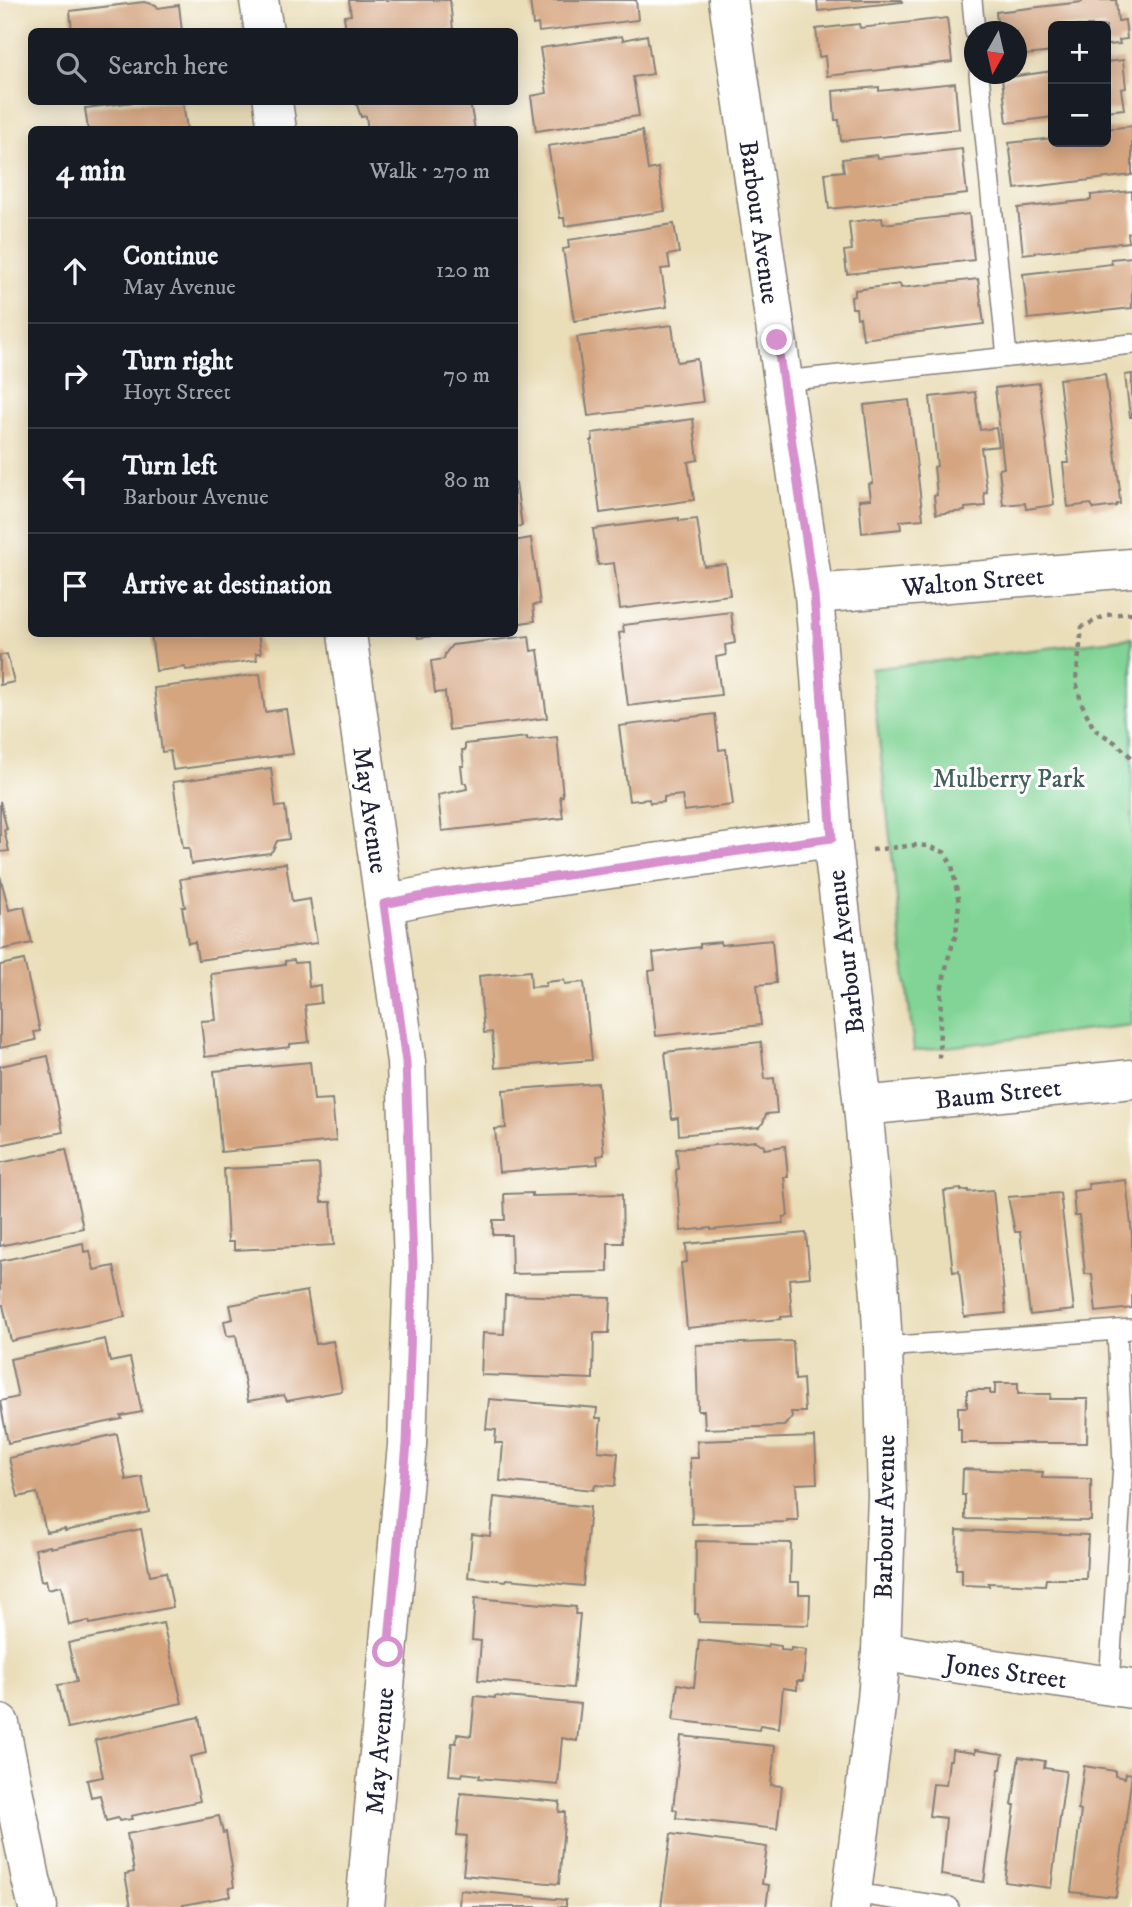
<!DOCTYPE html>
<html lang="en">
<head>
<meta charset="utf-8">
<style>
	body { margin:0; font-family:"IM FELL DW Pica",serif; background:#242831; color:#f1f3f6 }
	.controls { position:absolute; right:21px; top:21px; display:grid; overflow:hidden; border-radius:10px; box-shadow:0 4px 18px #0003 }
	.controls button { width:63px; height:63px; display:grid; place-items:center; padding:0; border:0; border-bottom:2px solid #363941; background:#171b24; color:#f1f3f6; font:35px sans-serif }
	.compass { position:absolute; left:964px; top:21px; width:63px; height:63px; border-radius:50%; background:#171b24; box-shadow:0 4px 18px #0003; rotate:188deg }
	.stop { position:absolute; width:21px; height:21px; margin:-16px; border:5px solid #d690ce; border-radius:50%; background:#fff }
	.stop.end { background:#d690ce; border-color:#fff; box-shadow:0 2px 7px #0008 }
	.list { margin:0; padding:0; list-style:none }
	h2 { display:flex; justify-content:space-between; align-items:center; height:91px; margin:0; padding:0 28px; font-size:30px }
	h2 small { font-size:23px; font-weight:400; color:#9ea1a6 }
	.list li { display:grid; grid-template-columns:46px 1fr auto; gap:21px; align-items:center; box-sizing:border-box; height:105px; padding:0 28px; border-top:2px solid #363941 }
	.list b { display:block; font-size:26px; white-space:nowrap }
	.list p { margin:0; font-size:23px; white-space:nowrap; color:#9ea1a6 }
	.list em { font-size:23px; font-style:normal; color:#9ea1a6 }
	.icon { flex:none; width:38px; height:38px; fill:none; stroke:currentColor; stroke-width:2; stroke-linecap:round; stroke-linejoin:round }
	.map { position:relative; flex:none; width:1132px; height:1907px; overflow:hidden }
	.search { position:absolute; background:#171b24; box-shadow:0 4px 18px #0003; left:28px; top:28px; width:490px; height:77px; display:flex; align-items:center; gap:18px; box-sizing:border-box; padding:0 24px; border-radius:10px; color:#9ea1a6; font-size:26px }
	.panel { position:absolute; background:#171b24; box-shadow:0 4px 18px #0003; left:28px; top:126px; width:490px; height:511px; border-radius:10px }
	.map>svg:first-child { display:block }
	.green { fill:#81d495; stroke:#527b68; stroke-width:2 }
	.building { fill:#d5a580 }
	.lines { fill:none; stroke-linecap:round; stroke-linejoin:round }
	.service-casing { stroke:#86807a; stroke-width:22 }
	.minor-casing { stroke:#86807a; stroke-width:41 }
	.path { stroke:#86807a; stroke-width:4.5; stroke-dasharray:5 5; stroke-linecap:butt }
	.service { stroke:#fff; stroke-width:19 }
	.minor { stroke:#fff; stroke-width:38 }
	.route { stroke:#d690ce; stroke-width:9 }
	.labels { text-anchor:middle; stroke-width:6; stroke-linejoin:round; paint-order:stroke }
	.street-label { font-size:26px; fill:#22223b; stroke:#fff }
	.park-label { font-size:26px; fill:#43605a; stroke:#fff }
</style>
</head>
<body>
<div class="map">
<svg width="1132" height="1907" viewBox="0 0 1132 1907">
	<rect width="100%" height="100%" fill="#fff"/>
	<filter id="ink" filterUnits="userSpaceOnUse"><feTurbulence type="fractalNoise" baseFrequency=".0143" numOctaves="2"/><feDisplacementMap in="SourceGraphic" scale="14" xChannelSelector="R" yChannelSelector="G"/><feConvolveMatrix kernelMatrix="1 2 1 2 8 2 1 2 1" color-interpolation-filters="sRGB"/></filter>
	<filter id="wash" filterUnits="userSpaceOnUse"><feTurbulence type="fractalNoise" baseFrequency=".00686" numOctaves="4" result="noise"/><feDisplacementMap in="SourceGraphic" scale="28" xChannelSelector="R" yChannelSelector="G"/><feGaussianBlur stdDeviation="1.57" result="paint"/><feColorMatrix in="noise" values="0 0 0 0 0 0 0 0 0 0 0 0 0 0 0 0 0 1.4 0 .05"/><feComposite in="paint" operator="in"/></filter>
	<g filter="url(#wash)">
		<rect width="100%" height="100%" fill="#eadeb9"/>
		<polygon class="green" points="1132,638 1132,1025 914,1051 871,669"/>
		<g id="blocks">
			<g class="building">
				<polygon points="349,0 450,0 453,30 346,32 344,16 351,15"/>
				<polygon points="530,0 636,0 638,20 539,32 538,24 533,25"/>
				<polygon points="817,0 901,0 902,2 818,11"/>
				<polygon points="1082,0 1116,0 1118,21 1125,20 1127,39 1119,40 1120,44 1106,45 1106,26 1053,26 1053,52 1016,56 1016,32 998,32 996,12 1082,2"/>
				<polygon points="144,2 156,5 158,8 179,5 182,32 72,32 70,11"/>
				<polygon points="947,18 952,62 827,76 825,56 819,57 816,29 859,24 860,28"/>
				<polygon points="647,35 653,74 633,77 639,116 536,131 531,96 547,93 540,48 622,36 623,40"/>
				<polygon points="1123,60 1126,88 1121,89 1124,109 1106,111 1106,62"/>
				<polygon points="1053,71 1053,117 1007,123 1002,78"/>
				<polygon points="955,83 959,129 841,141 839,120 835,120 833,91 879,87 879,91"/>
				<polygon points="134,102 183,102 187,130 88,130 85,108"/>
				<polygon points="356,102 470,102 475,130 368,130 366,116 361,117"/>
				<polygon points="1132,126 1132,175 1015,189 1009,143 1053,138 1053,142 1106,142 1106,129"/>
				<polygon points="642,131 648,170 658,168 665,211 565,226 564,218 560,218 548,146"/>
				<polygon points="962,149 967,194 829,209 825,173 844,171 842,159 877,155 878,158"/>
				<polygon points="1132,191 1132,232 1128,233 1129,242 1023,254 1018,208 1091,200 1091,195"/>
				<polygon points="969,214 974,260 847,274 844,251 852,250 849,222 882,218 883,224"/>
				<polygon points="674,224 679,253 668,255 670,268 661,269 667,307 574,321 563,249 569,248 568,240"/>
				<polygon points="1132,257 1132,308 1028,319 1023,274 1112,264 1111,259"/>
				<polygon points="978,279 984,324 863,339 860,317 857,318 856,308 852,308 851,297 855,296 855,290 900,284 901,288"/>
				<polygon points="672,325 677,362 697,359 703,402 588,416 577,337"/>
				<polygon points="1105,374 1120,490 1119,490 1120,504 1117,504 1116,506 1094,509 1091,504 1068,507 1063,463 1069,463 1059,379"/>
				<polygon points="1132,374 1132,417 1130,417 1125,375"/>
				<polygon points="1039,383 1054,505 1026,509 1025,503 1003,505 999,469 1004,468 995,388"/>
				<polygon points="975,392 980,430 996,428 999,446 981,448 987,492 984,493 985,506 965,508 965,511 936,514 934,496 937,495 934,467 937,466 930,397"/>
				<polygon points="909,400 923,519 900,521 901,529 862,533 859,500 871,499 869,484 873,483 864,405"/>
				<polygon points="693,419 698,460 688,462 694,500 600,513 591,440 593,440 592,433"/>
				<polygon points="514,483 516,483 522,526 514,527"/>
				<polygon points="679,518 679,521 697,519 704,566 726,564 730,595 620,609 614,563 598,565 593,529"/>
				<polygon points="531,538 540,604 533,605 535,621 514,624 514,541"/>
				<polygon points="731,612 735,643 725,645 726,655 716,657 721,695 628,706 619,633 624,632 623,625"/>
				<polygon points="151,634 258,634 261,653 256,653 257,660 186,670 185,667 156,671"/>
				<polygon points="417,634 440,634 441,635 418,638"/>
				<polygon points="529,636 531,651 538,650 547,718 449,730 445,692 435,693 431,661 444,659 445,654 452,645"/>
				<polygon points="7,654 14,682 0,685 0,655"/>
				<polygon points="260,674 265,712 286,709 293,754 173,770 170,751 162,752 154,688"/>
				<polygon points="715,714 719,750 726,749 733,805 684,811 682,795 664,797 664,802 650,803 649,799 629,801 619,726"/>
				<polygon points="527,737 527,740 557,737 563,796 560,796 563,818 442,831 438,795 467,789 466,783 463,783 461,766 464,766 462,750 465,750 465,744"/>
				<polygon points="271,768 276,807 285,806 289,839 277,841 273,850 270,853 191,864 189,848 183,848 173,782"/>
				<polygon points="0,801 7,829 4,830 9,851 0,852"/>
				<polygon points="286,863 292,902 310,899 317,943 198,960 195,942 188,943 182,907 185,907 180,879"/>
				<polygon points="0,876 9,910 24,907 32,943 0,950"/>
				<polygon points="772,940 776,983 757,985 761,1025 656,1036 649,971 655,970 653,953 700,947 700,944 720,942 721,945"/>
				<polygon points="24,960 40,1031 34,1032 36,1040 0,1048 0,965"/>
				<polygon points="294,960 295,963 307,962 309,987 320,985 321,1003 305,1005 309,1042 290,1044 290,1047 205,1057 201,1021 216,1020 211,974 285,965 285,961"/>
				<polygon points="530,971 531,987 546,986 546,982 564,980 565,984 584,982 592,1060 495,1068 492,1032 484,1033 479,976"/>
				<polygon points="761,1042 765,1079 774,1078 777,1113 766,1114 763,1123 759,1127 679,1135 678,1118 672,1119 665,1052"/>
				<polygon points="48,1056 63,1132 0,1145 0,1066"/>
				<polygon points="310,1062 314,1100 332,1099 336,1141 221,1152 214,1071"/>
				<polygon points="598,1083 604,1155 597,1156 598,1164 499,1172 495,1129 506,1128 503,1090"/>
				<polygon points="756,1141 764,1146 764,1149 785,1146 788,1177 784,1177 788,1216 783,1217 783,1223 711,1230 711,1228 681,1231 676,1170 678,1169 676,1149"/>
				<polygon points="66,1149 83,1228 0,1246 0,1163"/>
				<polygon points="319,1164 321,1202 331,1202 334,1245 234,1250 234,1242 228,1242 224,1169"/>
				<polygon points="1126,1180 1132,1235 1132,1308 1096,1312 1092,1274 1085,1274 1079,1216 1075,1216 1073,1191 1089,1189 1088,1184"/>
				<polygon points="961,1189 961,1191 968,1190 968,1192 993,1190 1006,1313 964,1317 959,1271 953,1272 944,1191"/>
				<polygon points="532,1193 532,1196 622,1194 623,1243 608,1243 608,1272 512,1274 511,1235 493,1235 493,1220 505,1220 504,1194"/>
				<polygon points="1060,1193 1074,1310 1030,1315 1020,1232 1015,1232 1008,1197"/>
				<polygon points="806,1233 810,1277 789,1279 792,1316 781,1317 781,1319 687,1328 681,1263 687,1262 686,1244"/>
				<polygon points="83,1243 84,1252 90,1251 94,1270 114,1266 125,1317 11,1341 3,1305 0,1305 0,1261"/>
				<polygon points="307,1291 316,1344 333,1341 342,1391 287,1401 284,1395 248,1401 236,1335 227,1336 224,1321 233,1319 230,1305"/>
				<polygon points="505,1295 611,1298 609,1333 594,1333 593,1379 481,1375 483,1333 504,1334"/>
				<polygon points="105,1339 110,1362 130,1358 142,1412 121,1416 122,1419 8,1443 0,1401 18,1397 10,1359"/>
				<polygon points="793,1341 795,1380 803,1379 805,1412 791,1412 792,1417 784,1426 705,1429 704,1411 698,1411 696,1345"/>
				<polygon points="995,1383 1018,1383 1018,1394 1051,1394 1050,1399 1088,1399 1087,1443 961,1443 961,1429 958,1429 958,1407 967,1407 967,1390 990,1390 990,1394 995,1394"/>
				<polygon points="489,1399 597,1408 596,1418 601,1418 598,1451 618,1453 615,1486 595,1485 594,1490 500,1481 503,1443 495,1443 496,1430 486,1429"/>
				<polygon points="117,1434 126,1480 142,1477 149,1512 65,1531 65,1529 46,1532 37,1493 18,1497 9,1458"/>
				<polygon points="815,1437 817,1483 796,1484 798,1520 787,1520 787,1522 692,1524 690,1458 698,1458 697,1441"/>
				<polygon points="963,1469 1043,1472 1042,1478 1091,1479 1091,1521 965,1519 965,1495 962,1495"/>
				<polygon points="494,1497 590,1507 583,1586 507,1579 506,1581 468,1577 472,1534 490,1536"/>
				<polygon points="141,1529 150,1575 166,1572 173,1607 90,1624 89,1621 69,1625 61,1586 48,1589 46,1580 41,1581 35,1549 50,1546 50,1548"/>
				<polygon points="957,1530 1088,1535 1086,1579 1046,1579 1045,1585 988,1583 989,1586 962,1585 962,1569 956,1569"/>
				<polygon points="696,1541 791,1543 790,1582 799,1582 799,1594 810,1594 809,1625 699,1622 698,1614 695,1614"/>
				<polygon points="475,1598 576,1607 575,1614 580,1614 573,1688 478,1680 481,1641 472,1640"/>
				<polygon points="163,1623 182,1703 68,1728 58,1685 77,1682 68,1643"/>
				<polygon points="699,1640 767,1647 768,1644 781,1646 781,1650 791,1651 791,1648 806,1650 803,1681 797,1681 797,1690 783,1688 779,1728 760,1725 759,1730 673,1720 678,1684 694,1687"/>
				<polygon points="475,1696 495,1698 495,1696 581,1704 577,1741 562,1738 558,1785 479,1778 480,1775 463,1773 462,1776 449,1775 452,1743 456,1743 457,1734 471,1736"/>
				<polygon points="199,1717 206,1753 190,1757 200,1801 131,1816 132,1819 119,1821 118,1818 106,1821 100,1795 91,1797 87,1780 103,1777 95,1740"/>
				<polygon points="681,1736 775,1746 771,1785 782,1786 777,1829 676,1818 677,1810 673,1809"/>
				<polygon points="952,1750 975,1753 975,1750 1003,1754 1001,1769 999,1769 984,1882 941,1875 946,1818 929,1816 933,1784 946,1785 949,1760 951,1760"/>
				<polygon points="1019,1757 1045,1761 1044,1768 1066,1771 1051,1888 1005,1882 1015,1805 1012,1805"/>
				<polygon points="1084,1766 1115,1771 1115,1776 1125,1778 1126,1773 1132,1774 1116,1897 1071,1892 1081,1811 1078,1810"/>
				<polygon points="461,1793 560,1802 559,1812 565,1812 559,1884 463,1875 467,1836 457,1835"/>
				<polygon points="219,1816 223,1833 226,1832 232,1867 231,1867 234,1887 229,1888 231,1896 183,1905 183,1907 131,1907 125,1874 134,1872 127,1834"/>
				<polygon points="671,1834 767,1847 762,1884 769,1885 766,1907 661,1907"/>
				<polygon points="460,1890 566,1900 566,1907 459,1907"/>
			</g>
		</g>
	</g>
	<g filter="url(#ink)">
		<use href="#blocks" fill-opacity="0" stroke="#86807a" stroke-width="2"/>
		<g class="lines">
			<g class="service-casing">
				<g id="service">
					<polyline points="972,0 975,32"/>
					<polyline points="979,74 1007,357"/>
					<polyline points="783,381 1132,344"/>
					<polyline points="883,1347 1132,1329"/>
					<polyline points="1109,1685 1123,1464 1117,1330"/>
					<polyline points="852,1893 949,1907"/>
				</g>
			</g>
			<g class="minor-casing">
				<g id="minor">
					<polyline points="259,0 264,32"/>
					<polyline points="728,0 814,594 832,838 863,1106 880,1294 883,1347 887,1496 881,1651 877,1699 850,1907"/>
					<polyline points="273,102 277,130"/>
					<polyline points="814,594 1132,568"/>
					<polyline points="347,634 406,1062 413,1264 407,1445 365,1907"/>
					<polyline points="384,904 439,893 832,838"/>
					<polyline points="863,1106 1132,1079"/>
					<polyline points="881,1651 939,1661 1132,1689"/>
					<polyline points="0,1724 31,1879 38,1907"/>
				</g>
			</g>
			<g class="path">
				<polyline points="1132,613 1107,615 1082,627 1076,681 1081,702 1094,729 1116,743 1132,758"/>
				<polyline points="872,850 917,845 927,846 944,852 952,865 959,903 956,934 948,959 941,991 939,1059"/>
			</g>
			<use href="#service" class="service"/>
			<use href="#minor" class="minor"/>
		</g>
	</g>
	<g class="lines" filter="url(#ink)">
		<polyline class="route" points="388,1652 407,1444 413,1264 406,1062 384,904 439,893 832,838 814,594 777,340"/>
	</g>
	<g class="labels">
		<g class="street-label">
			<text transform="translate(760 222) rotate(82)" y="9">Barbour Avenue</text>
			<text transform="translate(973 581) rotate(-5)" y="9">Walton Street</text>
			<text transform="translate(371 810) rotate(82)" y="9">May Avenue</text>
			<text transform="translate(845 952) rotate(-97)" y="9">Barbour Avenue</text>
			<text transform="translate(998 1093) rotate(-6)" y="9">Baum Street</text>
			<text transform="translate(884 1517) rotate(-89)" y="9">Barbour Avenue</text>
			<text transform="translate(1006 1671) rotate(8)" y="9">Jones Street</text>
			<text transform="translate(379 1751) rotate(-85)" y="9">May Avenue</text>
		</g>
		<g class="park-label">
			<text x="1009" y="787">Mulberry Park</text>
		</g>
	</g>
</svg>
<div class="controls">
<button>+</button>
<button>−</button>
</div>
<svg class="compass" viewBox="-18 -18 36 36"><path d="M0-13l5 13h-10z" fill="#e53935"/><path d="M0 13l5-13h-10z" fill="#9ea1a6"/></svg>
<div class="stop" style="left:388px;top:1652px"></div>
<div class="stop end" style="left:777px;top:340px"></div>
<div class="search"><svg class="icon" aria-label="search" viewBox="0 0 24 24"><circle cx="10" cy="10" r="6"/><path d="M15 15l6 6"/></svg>Search here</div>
<section class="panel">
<h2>4 min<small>Walk · 270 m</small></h2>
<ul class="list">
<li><svg class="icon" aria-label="ahead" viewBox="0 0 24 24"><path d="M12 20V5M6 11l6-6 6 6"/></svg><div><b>Continue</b><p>May Avenue</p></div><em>120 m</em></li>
<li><svg class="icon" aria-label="right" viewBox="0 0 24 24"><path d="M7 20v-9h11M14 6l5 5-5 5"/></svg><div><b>Turn right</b><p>Hoyt Street</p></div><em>70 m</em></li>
<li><svg class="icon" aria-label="left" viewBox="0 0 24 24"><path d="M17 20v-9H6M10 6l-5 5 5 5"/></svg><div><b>Turn left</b><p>Barbour Avenue</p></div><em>80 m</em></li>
<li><svg class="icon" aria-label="arrive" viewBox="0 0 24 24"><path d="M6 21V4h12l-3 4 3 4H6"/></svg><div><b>Arrive at destination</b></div></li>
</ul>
</section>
</div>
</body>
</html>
